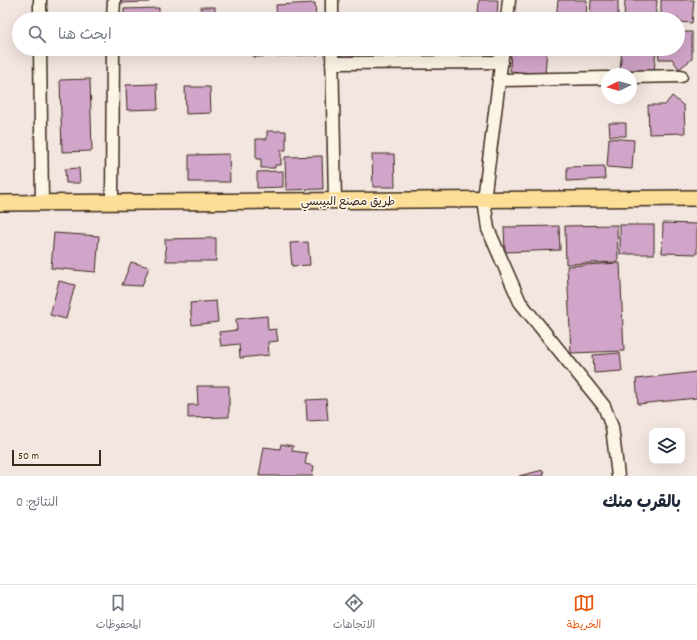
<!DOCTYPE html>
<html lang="ar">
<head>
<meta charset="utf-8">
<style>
	body { margin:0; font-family:Dekko,"Playpen Sans Arabic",sans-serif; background:#f2f2f3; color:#1f2937; direction:rtl }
	.controls { position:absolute; right:12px; bottom:12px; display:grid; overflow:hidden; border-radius:8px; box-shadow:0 4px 16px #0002 }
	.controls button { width:36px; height:36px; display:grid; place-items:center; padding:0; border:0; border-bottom:1px solid #e0e1e3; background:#fff; color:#1f2937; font:20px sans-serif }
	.compass { position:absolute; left:601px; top:68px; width:36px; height:36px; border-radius:50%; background:#fff; box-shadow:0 4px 16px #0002; rotate:265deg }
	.scale { position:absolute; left:12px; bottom:10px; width:89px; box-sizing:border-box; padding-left:4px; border:2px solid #3b2a1e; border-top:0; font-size:11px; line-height:14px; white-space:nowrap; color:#3b2a1e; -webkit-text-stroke:3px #fcf5e5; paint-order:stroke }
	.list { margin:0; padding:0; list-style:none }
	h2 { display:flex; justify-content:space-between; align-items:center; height:52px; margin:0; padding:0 16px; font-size:17px }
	h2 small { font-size:13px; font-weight:400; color:#747a83 }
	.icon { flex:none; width:22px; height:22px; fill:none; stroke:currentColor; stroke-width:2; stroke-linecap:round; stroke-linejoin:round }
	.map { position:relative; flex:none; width:697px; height:476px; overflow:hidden; direction:ltr }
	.search { position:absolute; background:#fff; box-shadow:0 4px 16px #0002; left:12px; right:12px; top:12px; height:44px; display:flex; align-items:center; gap:10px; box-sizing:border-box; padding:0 14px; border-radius:22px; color:#747a83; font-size:15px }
	.sheet { height:108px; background:#fff }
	nav { display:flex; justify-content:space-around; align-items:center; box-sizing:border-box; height:56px; border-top:1px solid #e0e1e3; background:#fff; font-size:11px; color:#747a83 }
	nav a { display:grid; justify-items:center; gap:2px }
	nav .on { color:#ea580c }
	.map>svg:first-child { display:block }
	.building { fill:#d1a5c9; stroke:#3b2a1e }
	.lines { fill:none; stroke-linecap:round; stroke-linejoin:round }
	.minor-casing { stroke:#3b2a1e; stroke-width:15 }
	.major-casing { stroke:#3b2a1e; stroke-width:18 }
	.minor { stroke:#fcf5e5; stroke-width:12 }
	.major { stroke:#fcde96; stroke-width:15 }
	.labels { text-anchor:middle; stroke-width:3.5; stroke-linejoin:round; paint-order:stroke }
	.street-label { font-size:12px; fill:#3b2a1e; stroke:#fcf5e5 }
</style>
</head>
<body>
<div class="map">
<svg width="697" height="476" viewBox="0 0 697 476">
	<rect width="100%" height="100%" fill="#f3e5df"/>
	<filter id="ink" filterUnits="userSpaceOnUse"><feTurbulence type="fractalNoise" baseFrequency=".025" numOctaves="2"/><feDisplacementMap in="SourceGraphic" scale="8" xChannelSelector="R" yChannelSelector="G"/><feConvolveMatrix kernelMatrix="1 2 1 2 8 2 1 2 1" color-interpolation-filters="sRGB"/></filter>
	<g filter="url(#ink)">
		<g class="building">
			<polygon points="119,0 149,0 149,2 119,3"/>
			<polygon points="479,0 498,0 497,17 478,16"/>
			<polygon points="558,0 587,0 586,19 556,19"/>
			<polygon points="591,0 618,0 618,19 590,19"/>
			<polygon points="625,0 657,0 655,19 624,19"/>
			<polygon points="661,0 694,0 692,23 678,22 678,19 661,19"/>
			<polygon points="315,3 316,19 277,19 276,5"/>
			<rect x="201" y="7" width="14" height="12"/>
			<polygon points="159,8 159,19 124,19 124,9"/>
			<rect x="341" y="15" width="38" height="4"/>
			<polygon points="678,32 692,32 692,59 679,69 672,59 659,59 658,49 678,49"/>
			<polygon points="252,49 317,49 318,55 253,57"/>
			<rect x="341" y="49" width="38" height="9"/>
			<polygon points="511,49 547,49 545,74 510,71"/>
			<polygon points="622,49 656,49 654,72 620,70"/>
			<polygon points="90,79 92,151 62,152 60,80"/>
			<polygon points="157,84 158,109 127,110 126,85"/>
			<polygon points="185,87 210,87 211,113 186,114"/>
			<polygon points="672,96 684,106 685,133 649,134 648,105 665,105"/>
			<polygon points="609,123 626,123 626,136 610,136"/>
			<polygon points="267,131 286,131 286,150 281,150 281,165 275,165 275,168 261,168 261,159 256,159 256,139 267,139"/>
			<polygon points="609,138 634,140 632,169 607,167"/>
			<polygon points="229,154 230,182 189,182 189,155"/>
			<polygon points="372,154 394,154 395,187 373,187"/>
			<polygon points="322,156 323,189 286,190 285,157"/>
			<polygon points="604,166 605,179 567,181 567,167"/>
			<polygon points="79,168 80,183 66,183 65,169"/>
			<polygon points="283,171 283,187 257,188 257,172"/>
			<polygon points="663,223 697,224 697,254 662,253"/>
			<polygon points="617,225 618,262 566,264 565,226"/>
			<rect x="620" y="225" width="34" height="29"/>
			<polygon points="559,226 560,250 505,252 504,227"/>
			<polygon points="54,233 99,236 96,272 51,268"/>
			<polygon points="216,238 216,261 166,261 165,239"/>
			<polygon points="308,242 310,265 292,266 290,243"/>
			<polygon points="131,262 149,267 142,286 122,285"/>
			<polygon points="620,263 624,351 571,353 567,266"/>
			<polygon points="59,281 75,285 66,319 50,315"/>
			<polygon points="216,301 218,322 192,325 190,303"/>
			<polygon points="267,316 268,330 276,329 278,341 268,342 269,355 240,358 239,344 221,346 219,332 237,330 236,319"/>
			<polygon points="620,353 622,371 594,373 593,355"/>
			<polygon points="697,372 697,398 638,404 636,379"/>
			<polygon points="197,386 229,386 229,417 188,418 188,405 198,405"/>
			<polygon points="326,399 328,420 307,421 306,400"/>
			<polygon points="281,444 293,446 292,451 307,453 305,464 314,466 312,476 259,476 264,447 280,449"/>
			<polygon points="543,470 544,476 519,476"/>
		</g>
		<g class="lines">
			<g class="minor-casing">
				<g id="minor">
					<polyline points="40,0 40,19"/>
					<polyline points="332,0 332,19"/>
					<polyline points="113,19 114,0"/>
					<polyline points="507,19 509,0"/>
					<polyline points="40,49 42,201"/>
					<polyline points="332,49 335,201"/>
					<polyline points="503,49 484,200 488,229 520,302 604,406 612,427 618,476"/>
					<polyline points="332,63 502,62"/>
					<polyline points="631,77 681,76"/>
					<polyline points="499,80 607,78"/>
					<polyline points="112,201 113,49"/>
				</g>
			</g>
			<g class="major-casing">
				<polyline id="major" points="0,203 697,198"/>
			</g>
			<use href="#minor" class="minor"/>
			<use href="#major" class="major"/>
		</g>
	</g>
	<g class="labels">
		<g class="street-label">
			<text x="348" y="205">طريق مصنع البيبسي</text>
		</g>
	</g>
</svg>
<div class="controls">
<button><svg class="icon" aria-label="layers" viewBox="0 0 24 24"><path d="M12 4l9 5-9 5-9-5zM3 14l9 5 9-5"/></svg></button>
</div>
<svg class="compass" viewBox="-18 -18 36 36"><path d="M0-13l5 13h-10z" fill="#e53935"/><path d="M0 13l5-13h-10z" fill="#747a83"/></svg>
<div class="scale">50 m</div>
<div class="search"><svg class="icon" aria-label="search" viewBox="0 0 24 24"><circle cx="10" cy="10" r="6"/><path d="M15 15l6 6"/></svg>ابحث هنا</div>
</div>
<section class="sheet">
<h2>بالقرب منك<small>النتائج: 0</small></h2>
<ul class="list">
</ul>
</section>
<nav>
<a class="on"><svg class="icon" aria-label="map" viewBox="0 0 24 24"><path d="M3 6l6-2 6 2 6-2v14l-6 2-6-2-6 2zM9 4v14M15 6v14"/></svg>الخريطة</a>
<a><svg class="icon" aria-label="directions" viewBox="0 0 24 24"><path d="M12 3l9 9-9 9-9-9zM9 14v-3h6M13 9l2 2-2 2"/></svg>الاتجاهات</a>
<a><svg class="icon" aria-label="saved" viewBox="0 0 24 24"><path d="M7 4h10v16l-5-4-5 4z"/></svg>المحفوظات</a>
</nav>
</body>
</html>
